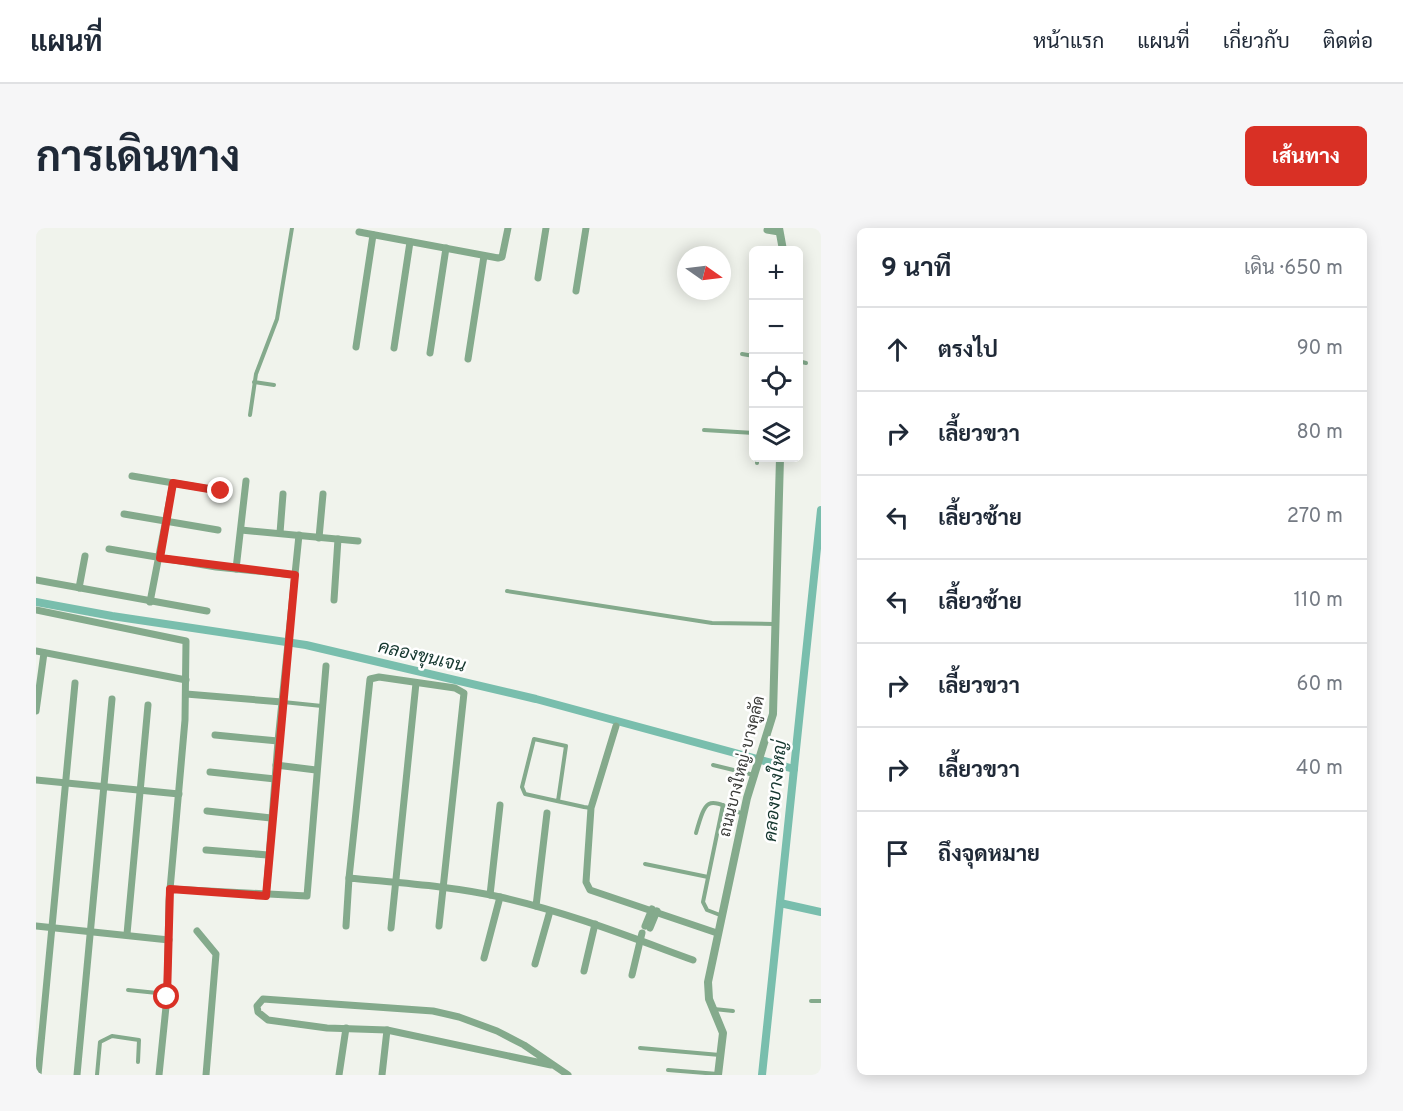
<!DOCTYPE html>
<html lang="th">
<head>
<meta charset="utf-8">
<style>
	body { margin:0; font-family:Overpass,Sarabun,sans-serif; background:#f6f6f7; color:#1f2937 }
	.controls { position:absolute; right:18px; top:18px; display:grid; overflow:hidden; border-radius:9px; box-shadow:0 3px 15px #0003 }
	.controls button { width:54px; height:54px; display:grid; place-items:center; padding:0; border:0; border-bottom:2px solid #e0e1e3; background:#fff; color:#1f2937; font:30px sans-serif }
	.compass { position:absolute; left:641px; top:18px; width:54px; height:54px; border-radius:50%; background:#fff; box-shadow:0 3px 15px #0003; rotate:104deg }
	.stop { position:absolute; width:18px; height:18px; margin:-14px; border:4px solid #d93025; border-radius:50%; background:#fff }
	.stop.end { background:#d93025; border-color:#fff; box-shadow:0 2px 6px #0008 }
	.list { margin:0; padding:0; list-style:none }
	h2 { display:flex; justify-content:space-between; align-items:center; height:78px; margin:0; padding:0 24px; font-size:26px }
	h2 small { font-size:20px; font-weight:400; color:#747a83 }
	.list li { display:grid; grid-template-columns:39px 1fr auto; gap:18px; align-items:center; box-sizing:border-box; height:84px; padding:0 24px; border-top:2px solid #e0e1e3 }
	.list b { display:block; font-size:22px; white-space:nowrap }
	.list em { font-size:20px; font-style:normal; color:#747a83 }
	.icon { flex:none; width:33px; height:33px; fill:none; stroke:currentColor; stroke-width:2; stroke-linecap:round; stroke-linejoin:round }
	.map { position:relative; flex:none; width:785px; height:847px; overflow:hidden; border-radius:9px }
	header { display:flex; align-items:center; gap:36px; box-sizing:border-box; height:84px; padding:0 30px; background:#fff; border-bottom:2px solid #e0e1e3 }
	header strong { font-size:28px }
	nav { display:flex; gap:33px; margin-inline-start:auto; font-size:21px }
	.intro { display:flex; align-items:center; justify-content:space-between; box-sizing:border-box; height:144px; padding:0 36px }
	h1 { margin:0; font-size:42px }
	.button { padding:15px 27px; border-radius:9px; background:#d93025; color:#fff; font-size:21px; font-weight:700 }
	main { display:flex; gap:36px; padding:0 36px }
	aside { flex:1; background:#fff; border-radius:9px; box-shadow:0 3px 15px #0003 }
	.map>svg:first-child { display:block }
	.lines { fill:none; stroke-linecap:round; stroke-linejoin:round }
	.canal { stroke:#79bead; stroke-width:8 }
	.service { stroke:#84aa8c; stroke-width:4 }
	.minor { stroke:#84aa8c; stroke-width:7 }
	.tertiary { stroke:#84aa8c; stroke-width:8 }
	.route { stroke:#d93025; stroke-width:8 }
	.labels { text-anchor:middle; stroke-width:5; stroke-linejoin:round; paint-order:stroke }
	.street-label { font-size:16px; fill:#383936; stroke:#fff }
	.water-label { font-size:18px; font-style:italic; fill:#14362e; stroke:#fff }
</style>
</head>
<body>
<header>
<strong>แผนที่</strong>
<nav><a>หน้าแรก</a><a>แผนที่</a><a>เกี่ยวกับ</a><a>ติดต่อ</a></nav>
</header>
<div class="intro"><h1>การเดินทาง</h1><a class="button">เส้นทาง</a></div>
<main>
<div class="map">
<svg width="785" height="847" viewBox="0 0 785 847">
	<rect width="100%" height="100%" fill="#f0f3ec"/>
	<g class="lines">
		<g class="canal">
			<polyline points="0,374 76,388 270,417 500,471 758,541"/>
			<polyline points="744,675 785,684"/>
			<polyline points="726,847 785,282"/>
		</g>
		<g class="service">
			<polyline points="706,126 718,128"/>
			<polyline points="762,133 770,135"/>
			<polyline points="218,154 238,157"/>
			<polyline points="214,187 220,146 241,91 256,0"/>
			<polyline points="668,202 718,205"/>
			<polyline points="721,235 721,230"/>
			<polyline points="471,363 676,395 738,396"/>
			<polyline points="247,474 286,478"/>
			<polyline points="677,537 718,547"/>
			<polyline points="522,573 530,518 498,511 486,559 489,566 548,579 555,580"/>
			<path d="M660,605C671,566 672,571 707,586"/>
			<polyline points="609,636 672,649"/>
			<polyline points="684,687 671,682 667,674 687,577"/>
			<polyline points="92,762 131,766"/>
			<polyline points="775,773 785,773"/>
			<polyline points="678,781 697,783"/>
			<polyline points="604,820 684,827"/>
			<polyline points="632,842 682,846"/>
			<polyline points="61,847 64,814 76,808 103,812 102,834"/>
		</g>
		<g class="minor">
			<polyline points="731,2 743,4"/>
			<polyline points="323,4 462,30 466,29 472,0"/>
			<polyline points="502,50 510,0"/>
			<polyline points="540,63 550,0"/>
			<polyline points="320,119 337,7"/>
			<polyline points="358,120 374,14"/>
			<polyline points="394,125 410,20"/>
			<polyline points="432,131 448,28"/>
			<polyline points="96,248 185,263"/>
			<polyline points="88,286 182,302"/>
			<polyline points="205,302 322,313"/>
			<polyline points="244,305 247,266"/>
			<polyline points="283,310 287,266"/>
			<polyline points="73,321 180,339 259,347"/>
			<polyline points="200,341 210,253"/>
			<polyline points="0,352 171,383"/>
			<polyline points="43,360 49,328"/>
			<polyline points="298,372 302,311"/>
			<polyline points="114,374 137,255"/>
			<polyline points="0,382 150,413 149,492 133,673 131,769 123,847"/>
			<polyline points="0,423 150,452"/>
			<polyline points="150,466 246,474"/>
			<polyline points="0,483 8,425"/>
			<polyline points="580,498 555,580 550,654 554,662 681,705"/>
			<polyline points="179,507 242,513"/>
			<polyline points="240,537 280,542"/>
			<polyline points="174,544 239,551"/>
			<polyline points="0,552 143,566"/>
			<polyline points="171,583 235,590"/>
			<polyline points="170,622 232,627"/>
			<polyline points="313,650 334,451 343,449 419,460 428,465 403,698"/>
			<polyline points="134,661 271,668 290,438"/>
			<polyline points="454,667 464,577"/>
			<polyline points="230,668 242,513 263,307"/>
			<polyline points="500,678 511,585"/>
			<polyline points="0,698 133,712"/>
			<path d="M310,698L313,650C364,655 415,658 464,669C531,684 594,709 657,732"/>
			<polyline points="609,698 616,681"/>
			<polyline points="355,700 380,455"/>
			<polyline points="614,700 621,683"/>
			<polyline points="161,703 180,726 170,847"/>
			<polyline points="91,706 112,477"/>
			<polyline points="448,730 464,669"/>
			<polyline points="499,736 514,683"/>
			<polyline points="548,743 559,696"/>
			<polyline points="596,747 606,705"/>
			<polyline points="515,837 351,802 291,800 232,792 222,784 221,778 227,771 397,783 423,789 461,803 488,817 532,847"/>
			<polyline points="2,847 39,455"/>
			<polyline points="41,847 76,471"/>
			<polyline points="303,847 310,800"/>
			<polyline points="346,847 351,802"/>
		</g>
		<g class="tertiary">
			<polyline points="743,0 747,22"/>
			<polyline points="682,847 687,805 673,771 672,754 711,570 737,486 744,230"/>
		</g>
	</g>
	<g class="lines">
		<polyline class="route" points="131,769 134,661 230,668 259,347 124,330 137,255 185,263"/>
	</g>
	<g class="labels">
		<g class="street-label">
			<text transform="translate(705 538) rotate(-76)" y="6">ถนนบางใหญ่-บางคูลัด</text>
		</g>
		<g class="water-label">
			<text transform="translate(386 428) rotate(13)" y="6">คลองขุนเจน</text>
			<text transform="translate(739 563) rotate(-84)" y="6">คลองบางใหญ่</text>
		</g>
	</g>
</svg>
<div class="controls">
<button>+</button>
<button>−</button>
<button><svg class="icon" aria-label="locate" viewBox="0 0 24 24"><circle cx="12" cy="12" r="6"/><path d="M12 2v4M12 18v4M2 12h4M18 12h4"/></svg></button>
<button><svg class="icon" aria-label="layers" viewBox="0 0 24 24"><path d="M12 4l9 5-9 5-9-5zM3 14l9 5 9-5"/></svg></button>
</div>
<svg class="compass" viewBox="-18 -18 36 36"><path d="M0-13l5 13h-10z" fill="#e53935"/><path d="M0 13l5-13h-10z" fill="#747a83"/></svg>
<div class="stop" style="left:131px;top:769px"></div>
<div class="stop end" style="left:185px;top:263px"></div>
</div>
<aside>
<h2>9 นาที<small>เดิน · 650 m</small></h2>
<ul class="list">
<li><svg class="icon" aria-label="ahead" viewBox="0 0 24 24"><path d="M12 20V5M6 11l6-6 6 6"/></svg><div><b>ตรงไป</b></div><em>90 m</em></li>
<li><svg class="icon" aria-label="right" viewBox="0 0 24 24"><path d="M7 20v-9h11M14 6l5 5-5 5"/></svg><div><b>เลี้ยวขวา</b></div><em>80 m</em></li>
<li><svg class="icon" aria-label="left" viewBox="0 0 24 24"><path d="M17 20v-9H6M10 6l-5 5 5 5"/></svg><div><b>เลี้ยวซ้าย</b></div><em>270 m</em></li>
<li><svg class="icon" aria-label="left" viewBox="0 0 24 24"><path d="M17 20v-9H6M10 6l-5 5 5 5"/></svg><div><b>เลี้ยวซ้าย</b></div><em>110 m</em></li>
<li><svg class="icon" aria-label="right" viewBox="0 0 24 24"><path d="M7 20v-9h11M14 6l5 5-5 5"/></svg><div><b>เลี้ยวขวา</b></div><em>60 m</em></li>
<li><svg class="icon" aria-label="right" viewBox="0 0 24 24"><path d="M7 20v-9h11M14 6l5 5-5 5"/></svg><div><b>เลี้ยวขวา</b></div><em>40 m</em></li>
<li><svg class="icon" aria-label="arrive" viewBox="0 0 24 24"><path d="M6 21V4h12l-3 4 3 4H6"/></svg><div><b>ถึงจุดหมาย</b></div></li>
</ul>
</aside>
</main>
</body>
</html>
